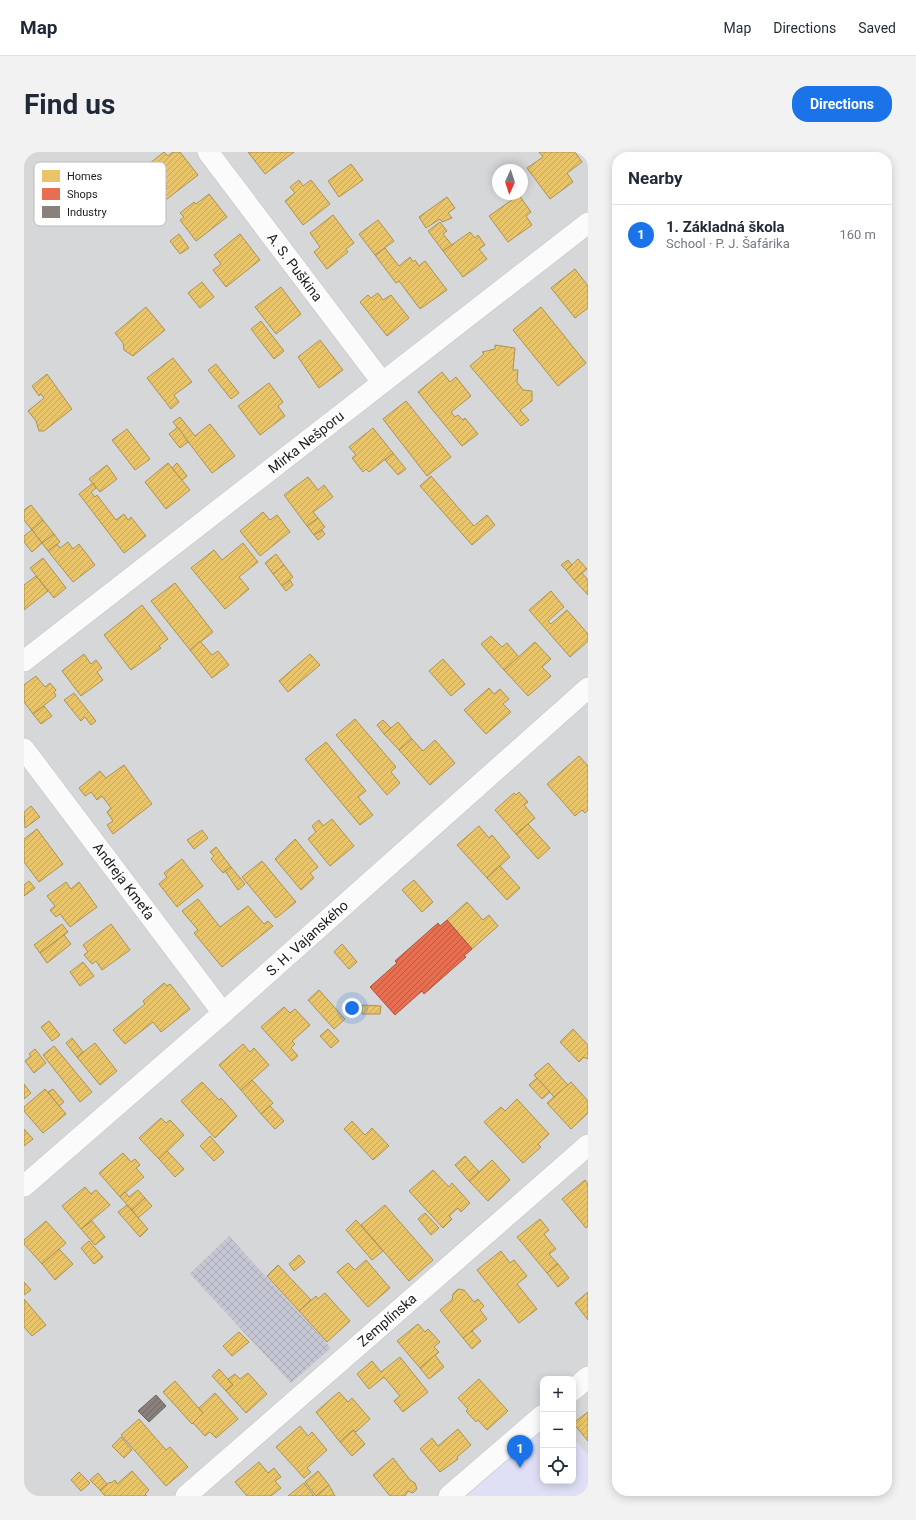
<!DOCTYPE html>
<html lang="en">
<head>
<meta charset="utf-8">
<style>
	body { margin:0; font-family:Roboto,sans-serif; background:#f2f2f3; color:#1f2937 }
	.controls { position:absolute; right:12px; bottom:12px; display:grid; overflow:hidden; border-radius:8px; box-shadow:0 2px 10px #0003 }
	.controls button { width:36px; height:36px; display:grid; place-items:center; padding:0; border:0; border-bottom:1px solid #e0e1e3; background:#fff; color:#1f2937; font:20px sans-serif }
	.compass { position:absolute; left:468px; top:12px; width:36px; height:36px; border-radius:50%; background:#fff; box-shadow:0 2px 10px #0003; rotate:183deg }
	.you { position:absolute; left:328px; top:856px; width:14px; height:14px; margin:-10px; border:3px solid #fff; border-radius:50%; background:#1a73e8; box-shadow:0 0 0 6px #1a73e833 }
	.badge { display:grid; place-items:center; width:26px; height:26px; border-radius:50%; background:#1a73e8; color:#fff; font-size:13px; font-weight:700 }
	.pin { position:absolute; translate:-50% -33px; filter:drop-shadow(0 1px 2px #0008) }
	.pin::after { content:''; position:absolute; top:21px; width:14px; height:12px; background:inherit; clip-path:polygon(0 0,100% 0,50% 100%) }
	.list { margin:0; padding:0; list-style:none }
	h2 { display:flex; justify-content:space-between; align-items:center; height:52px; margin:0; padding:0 16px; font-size:17px }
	h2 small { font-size:13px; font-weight:400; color:#747a83 }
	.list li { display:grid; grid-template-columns:26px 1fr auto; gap:12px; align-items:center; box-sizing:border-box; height:60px; padding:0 16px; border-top:1px solid #e0e1e3 }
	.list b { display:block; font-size:15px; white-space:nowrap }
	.list p { margin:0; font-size:13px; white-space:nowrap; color:#747a83 }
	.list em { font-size:13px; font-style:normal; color:#747a83 }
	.icon { flex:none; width:22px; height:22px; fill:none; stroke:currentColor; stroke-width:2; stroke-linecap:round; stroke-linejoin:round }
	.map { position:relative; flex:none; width:564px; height:1344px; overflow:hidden; border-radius:16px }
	header { display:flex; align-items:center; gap:24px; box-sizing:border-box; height:56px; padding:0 20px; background:#fff; border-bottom:1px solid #e0e1e3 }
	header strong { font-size:19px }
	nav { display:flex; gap:22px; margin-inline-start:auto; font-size:14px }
	.intro { display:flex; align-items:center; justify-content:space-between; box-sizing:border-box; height:96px; padding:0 24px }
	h1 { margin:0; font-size:28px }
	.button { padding:10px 18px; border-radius:16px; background:#1a73e8; color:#fff; font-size:14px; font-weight:700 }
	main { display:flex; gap:24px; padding:0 24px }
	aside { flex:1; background:#fff; border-radius:16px; box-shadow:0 2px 10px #0003 }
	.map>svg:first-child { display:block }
	.residential { fill:#d6d7d9; fill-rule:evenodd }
	.education { fill:#dfdff6 }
	.construction { fill:url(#construction-cross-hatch) }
	.parking { fill:#d8d8da }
	.homes { fill:url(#homes-hatch); stroke:#ac9253 }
	.shops { fill:url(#shops-hatch); stroke:#aa5641 }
	.industry { fill:url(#industry-hatch); stroke:#69635f }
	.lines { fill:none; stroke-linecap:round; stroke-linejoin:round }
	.minor-casing { stroke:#c3c4c6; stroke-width:22 }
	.minor { stroke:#fbfbfc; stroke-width:21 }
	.labels { text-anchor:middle; stroke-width:4; stroke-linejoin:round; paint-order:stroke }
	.street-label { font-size:14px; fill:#1c1c1c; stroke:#fff }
	.key { fill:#fff; stroke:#bbb; stroke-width:1 }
	.key-label { font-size:11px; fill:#1c1c1c }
</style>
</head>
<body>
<header>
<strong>Map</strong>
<nav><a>Map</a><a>Directions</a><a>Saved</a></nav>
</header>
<div class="intro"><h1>Find us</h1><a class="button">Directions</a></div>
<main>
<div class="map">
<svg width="564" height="1344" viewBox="0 0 564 1344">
	<defs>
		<pattern id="construction-cross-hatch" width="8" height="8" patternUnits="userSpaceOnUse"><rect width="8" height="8" fill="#c6c7d4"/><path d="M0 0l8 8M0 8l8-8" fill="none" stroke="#aaaab5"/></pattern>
		<pattern id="homes-hatch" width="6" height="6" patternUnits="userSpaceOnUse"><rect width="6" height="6" fill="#e9c46a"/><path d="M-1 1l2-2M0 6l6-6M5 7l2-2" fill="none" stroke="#c7a85b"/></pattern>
		<pattern id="shops-hatch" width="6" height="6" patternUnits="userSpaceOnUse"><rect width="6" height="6" fill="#e76f51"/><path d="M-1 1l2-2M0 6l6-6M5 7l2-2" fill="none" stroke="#ba5a42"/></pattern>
		<pattern id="industry-hatch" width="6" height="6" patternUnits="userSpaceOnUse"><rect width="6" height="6" fill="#8a817c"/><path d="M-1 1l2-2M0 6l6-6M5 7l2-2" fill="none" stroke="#706965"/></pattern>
	</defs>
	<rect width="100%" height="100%" fill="#e4e6ea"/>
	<path class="residential" d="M0,0H564V1344H0ZM474,18H498V42H474ZM519,1227H549V1329H519Z"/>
	<polygon class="education" points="519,1276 519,1329 549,1329 549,1286 564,1303 564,1344 442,1344"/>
	<polygon class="construction" points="205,1084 307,1196 267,1231 166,1122"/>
	<polygon class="parking" points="543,422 564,446 564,471 531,433"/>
	<g class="homes">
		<polygon points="140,0 144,4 149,0 156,0 174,23 125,61 119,53 143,34 125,12"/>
		<polygon points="224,0 270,0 241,22"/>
		<polygon points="515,0 551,0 558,10 543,21 549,30 526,47 503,16 519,5"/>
		<polygon points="327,12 339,28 315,45 304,29"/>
		<polygon points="275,28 279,34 287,28 306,52 279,73 261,49 271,41 266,35"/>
		<polygon points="185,42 203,65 172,89 156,68 160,65 156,61 170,50 172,52"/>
		<polygon points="495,43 507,60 502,64 508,73 484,90 465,64"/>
		<polygon points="423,45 431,56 424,61 428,66 418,70 416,67 402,76 395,65"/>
		<polygon points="309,63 330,91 322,97 324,100 303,117 290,100 296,95 286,81"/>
		<polygon points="354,68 370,89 351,103 335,82"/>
		<polygon points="416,70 423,79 419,82 428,93 419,99 404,79"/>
		<polygon points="446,80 451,86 454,83 461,93 455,97 463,107 439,125 419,99"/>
		<polygon points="155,82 165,96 156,102 146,89"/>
		<polygon points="216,82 236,108 202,135 189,118 197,112 190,103"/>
		<polygon points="361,96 375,114 386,105 389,110 391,108 395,114 401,109 423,138 396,157 375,129 372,131 351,103"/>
		<polygon points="551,117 564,134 564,156 551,166 527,136"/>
		<polygon points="178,130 190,145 176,156 164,141"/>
		<polygon points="257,135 277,162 252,182 231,155"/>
		<polygon points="354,141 359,148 367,143 385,166 363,184 336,150 344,143 347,146"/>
		<polygon points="122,155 141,178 109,204 100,198 99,191 91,181"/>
		<polygon points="517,155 562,211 534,234 489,178"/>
		<polygon points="237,169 260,199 250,207 227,177"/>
		<polygon points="296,188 319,218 295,236 274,205"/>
		<polygon points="471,193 491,196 489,218 494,218 493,230 499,238 508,239 508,249 496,258 505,268 497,274 446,214 460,202 458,200 471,197"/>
		<polygon points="149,206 168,230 150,243 155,250 147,257 123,226"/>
		<polygon points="192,212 215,241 207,247 184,218"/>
		<polygon points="418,220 426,230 432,225 447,244 427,260 431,265 434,263 439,268 441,266 454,282 438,294 394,240"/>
		<polygon points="23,222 48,257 20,279 15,279 12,269 4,259 20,246 17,242 15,244 8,234"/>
		<polygon points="245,231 259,250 254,254 261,264 236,283 214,254"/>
		<polygon points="382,249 427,305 403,324 359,267"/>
		<polygon points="156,265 171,284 186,272 211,304 188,321 149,270"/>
		<polygon points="154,275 164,290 156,296 145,282"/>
		<polygon points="349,276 369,301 345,320 342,317 339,320 328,306 332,303 325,295"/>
		<polygon points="103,277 126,307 111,318 88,288"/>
		<polygon points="369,301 382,317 374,323 361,308"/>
		<polygon points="144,311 166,338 142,357 121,330"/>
		<polygon points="153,311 163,324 158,328 148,316"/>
		<polygon points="83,313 93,327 76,340 65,327"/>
		<polygon points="407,324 450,374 463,363 471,373 448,393 396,334"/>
		<polygon points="284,325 294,338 300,333 309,345 289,360 294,366 283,374 260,343"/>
		<polygon points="69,331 72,336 67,340 71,345 73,343 92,368 100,362 104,368 107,365 122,384 100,401 55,342"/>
		<polygon points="7,353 19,368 8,378 0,368 0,358"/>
		<polygon points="239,360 246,368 253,363 266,380 236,404 216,379"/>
		<polygon points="294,366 301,375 290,383 283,374"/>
		<polygon points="19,368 30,382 18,391 8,378"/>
		<polygon points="8,378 18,391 8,400 0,390 0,384"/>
		<polygon points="298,378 301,382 294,388 290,383"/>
		<polygon points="30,382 36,390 24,399 18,391"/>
		<polygon points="44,390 49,397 55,392 71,413 49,430 24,399 33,392 36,396"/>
		<polygon points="219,391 234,410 215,425 225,437 201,457 167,416 190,398 198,408"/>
		<polygon points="252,402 260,413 249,422 241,411"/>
		<polygon points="19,406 42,436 30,446 6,416"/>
		<polygon points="554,407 563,417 550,428 542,418"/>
		<polygon points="544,408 548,413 542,418 537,413"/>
		<polygon points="260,413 269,425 258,434 249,422"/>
		<polygon points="558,421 564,428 564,443 550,428"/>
		<polygon points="12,424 24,439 0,458 0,433"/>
		<polygon points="266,428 269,433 262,439 258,434"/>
		<polygon points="151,431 189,480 166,498 127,449"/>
		<polygon points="527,439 540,455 524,469 527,472 543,458 564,482 564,489 546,505 505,458"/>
		<polygon points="118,453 144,487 135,494 137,496 107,518 80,483"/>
		<polygon points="467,484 478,495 483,491 495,505 480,518 457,492"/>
		<polygon points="176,489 188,503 194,499 205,513 188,526 166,498"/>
		<polygon points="511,490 527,507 518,515 527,524 504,544 480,518"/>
		<polygon points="60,502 67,512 72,508 78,516 73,520 79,528 57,544 38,519"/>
		<polygon points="286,502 296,513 264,540 255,529"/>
		<polygon points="419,507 441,532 427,544 405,519"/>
		<polygon points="12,524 21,535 26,531 32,538 30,540 32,544 9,562 0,550 0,533"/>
		<polygon points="465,536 470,542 476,537 485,547 479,552 487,560 462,582 440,558"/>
		<polygon points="50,541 72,569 67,573 61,565 57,569 40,548"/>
		<polygon points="20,554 28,564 17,572 9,562"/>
		<polygon points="331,567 372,615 367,620 376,631 363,643 312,583"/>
		<polygon points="359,568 367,576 360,582 353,573"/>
		<polygon points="374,570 388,587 375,598 360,582"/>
		<polygon points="388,587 399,599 411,588 431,611 406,633 375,598"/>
		<polygon points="302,590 342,639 334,645 349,663 336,673 281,607"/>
		<polygon points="555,604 564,614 564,658 561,661 558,658 551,664 523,632"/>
		<polygon points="100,613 128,652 89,682 83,673 89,669 83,660 87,656 78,644 73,648 67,640 61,644 55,636 76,619 82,626"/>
		<polygon points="495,640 504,650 500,653 511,666 492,682 471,658 490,641 492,643"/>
		<polygon points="7,654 16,665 1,676 0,660"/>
		<polygon points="308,667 330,694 306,714 284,687 292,680 288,674 295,668 299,674"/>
		<polygon points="504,672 526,696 514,707 492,682"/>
		<polygon points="455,674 465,686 468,683 486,705 463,726 433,693"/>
		<polygon points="13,677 39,712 15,730 0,710 0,687"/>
		<polygon points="178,678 184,686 170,697 163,688"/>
		<polygon points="271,687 294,715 286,721 290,726 277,738 251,707"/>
		<polygon points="192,695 207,715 199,721 187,707 190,704 186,700"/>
		<polygon points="158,707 179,734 153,755 135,732 143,725 140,721"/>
		<polygon points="238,709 272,750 252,766 218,725"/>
		<polygon points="476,714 496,736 483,748 463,726"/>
		<polygon points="207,715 221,732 214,738 201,719"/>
		<polygon points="390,728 409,750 398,760 378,738"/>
		<polygon points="5,729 11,736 0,744 0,733"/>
		<polygon points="42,730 47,737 55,730 73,755 46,775 36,762 32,765 26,758 31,754 23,744"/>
		<polygon points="174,747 196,775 224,754 240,772 244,769 249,774 198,815 170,781 174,778 158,759"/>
		<polygon points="443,750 459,768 465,763 474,774 448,797 423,768"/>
		<polygon points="38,772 44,780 16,801 10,793"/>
		<polygon points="87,772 106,798 78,818 72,809 68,812 60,803 64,800 59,793"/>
		<polygon points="40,783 47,792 23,811 16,801"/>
		<polygon points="318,792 333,810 325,817 310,800"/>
		<polygon points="59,810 70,824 56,834 46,820"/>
		<polygon points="140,831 143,834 146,832 166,857 137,880 129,870 101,892 89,878 121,852 119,849"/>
		<polygon points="295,838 321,867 310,877 284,848"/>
		<polygon points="338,853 357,854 356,862 338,862"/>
		<polygon points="260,855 266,861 271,857 286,873 268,889 271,892 267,896 274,904 268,909 237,875"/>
		<polygon points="25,869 36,883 28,889 17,875"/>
		<polygon points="304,877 315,889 307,896 296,884"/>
		<polygon points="549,877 564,893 564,906 563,907 560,905 555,910 536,890"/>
		<polygon points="48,886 59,900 53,905 42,891"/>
		<polygon points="71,891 93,919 76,933 53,905"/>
		<polygon points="219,892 226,900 230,896 245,913 217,938 195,913"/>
		<polygon points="30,894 68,940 56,950 19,903"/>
		<polygon points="11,897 22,911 10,921 1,909 7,904 5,902"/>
		<polygon points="524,911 544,933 530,945 510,923"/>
		<polygon points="513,926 526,940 518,947 505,933"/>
		<polygon points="228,928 249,951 237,962 217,938"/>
		<polygon points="178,930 195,948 197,946 213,964 191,986 157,949"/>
		<polygon points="547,930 564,949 564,961 547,977 523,951"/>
		<polygon points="0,932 7,941 0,947"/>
		<polygon points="21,937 42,962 19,981 0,959 0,955"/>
		<polygon points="29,937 40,950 35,954 24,940"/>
		<polygon points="493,947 525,982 514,992 517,995 499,1011 460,970 477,955 481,959"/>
		<polygon points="246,954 260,969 251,977 237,962"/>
		<polygon points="137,966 142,971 146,968 160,983 135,1007 115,986"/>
		<polygon points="328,969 341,983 348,976 365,994 349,1008 320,977"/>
		<polygon points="0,977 9,987 0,994"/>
		<polygon points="186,984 200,1000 190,1009 176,994"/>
		<polygon points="143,999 160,1017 151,1025 135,1007"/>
		<polygon points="99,1001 107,1010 111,1007 116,1013 112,1016 120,1025 96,1045 75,1021"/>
		<polygon points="441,1004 455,1020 445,1029 431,1013"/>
		<polygon points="468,1008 486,1028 464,1049 445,1029"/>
		<polygon points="409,1018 425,1035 428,1031 446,1051 437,1060 434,1056 425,1064 428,1067 419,1076 385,1039"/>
		<polygon points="561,1028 564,1032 564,1074 562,1076 538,1047"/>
		<polygon points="61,1035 67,1042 72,1038 86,1053 57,1077 38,1054"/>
		<polygon points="114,1038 121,1046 108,1058 96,1045 101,1040 105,1045"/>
		<polygon points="121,1046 128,1054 114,1066 108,1058"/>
		<polygon points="103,1053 124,1077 116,1085 94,1060"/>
		<polygon points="361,1053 409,1108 385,1129 337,1073"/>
		<polygon points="401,1061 415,1076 407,1083 394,1067"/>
		<polygon points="516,1067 525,1078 520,1082 532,1097 525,1102 534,1112 523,1121 493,1085"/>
		<polygon points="332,1068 359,1099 348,1108 322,1078"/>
		<polygon points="22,1069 42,1091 18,1112 0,1092 0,1088"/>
		<polygon points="68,1069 81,1085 71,1093 57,1077"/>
		<polygon points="65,1089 79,1105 70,1112 57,1096"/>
		<polygon points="35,1097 49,1112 31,1128 18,1112"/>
		<polygon points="477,1099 486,1111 490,1108 503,1124 493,1132 513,1157 495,1171 453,1118"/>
		<polygon points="275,1103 281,1110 270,1119 265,1112"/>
		<polygon points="342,1108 366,1136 344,1155 313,1120 324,1111 331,1118"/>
		<polygon points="534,1112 545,1126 534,1135 523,1121"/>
		<polygon points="254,1113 287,1148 275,1159 243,1124"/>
		<polygon points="0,1130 7,1138 0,1143"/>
		<polygon points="434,1137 440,1138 450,1150 454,1147 460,1154 456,1158 463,1167 439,1186 416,1158 428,1148 429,1142"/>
		<polygon points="564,1140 564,1168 551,1151"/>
		<polygon points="301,1141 326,1169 303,1190 275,1159 292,1144 294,1147"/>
		<polygon points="0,1147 22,1173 8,1184 0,1175"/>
		<polygon points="394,1172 401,1180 404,1177 416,1190 410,1195 415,1200 396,1216 373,1189"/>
		<polygon points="448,1179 457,1189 448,1197 439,1186"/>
		<polygon points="215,1180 225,1190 208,1204 199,1194"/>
		<polygon points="411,1203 420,1215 405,1227 396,1216"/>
		<polygon points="376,1205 404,1240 379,1260 370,1249 376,1244 360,1225 345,1237 333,1222 348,1209 357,1220"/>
		<polygon points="195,1217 209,1233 202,1239 188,1224"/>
		<polygon points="224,1221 243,1242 222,1261 202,1239 209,1233 204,1227 211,1222 216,1227"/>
		<polygon points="455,1227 484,1259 463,1278 454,1268 452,1270 442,1259 444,1257 434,1246"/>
		<polygon points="151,1229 179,1261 168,1272 139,1240"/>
		<polygon points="315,1240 324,1250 328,1246 346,1267 332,1280 329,1278 316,1290 292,1260"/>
		<polygon points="191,1241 214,1267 192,1286 186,1280 181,1284 169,1271 179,1261 175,1256"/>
		<polygon points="564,1260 564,1289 549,1271"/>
		<polygon points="115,1267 142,1298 146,1295 164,1315 142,1334 97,1283"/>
		<polygon points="276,1274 284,1284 288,1280 303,1298 283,1316 287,1320 280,1326 252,1295"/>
		<polygon points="434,1277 447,1293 433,1305 434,1307 416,1320 396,1297 408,1286 414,1294"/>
		<polygon points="329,1278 341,1292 328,1304 316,1290"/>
		<polygon points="97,1285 108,1298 100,1306 88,1294"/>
		<polygon points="369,1306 386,1328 391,1331 393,1337 389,1341 384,1339 381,1344 366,1344 349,1323"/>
		<polygon points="235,1310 244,1321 250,1316 257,1325 251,1329 257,1336 247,1344 223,1344 211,1330"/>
		<polygon points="108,1319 125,1338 121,1342 123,1344 81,1344 76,1338 86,1330 87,1331 91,1328 93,1332"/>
		<polygon points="294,1319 305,1333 292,1344 281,1330"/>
		<polygon points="55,1320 66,1331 57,1339 47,1328"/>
		<polygon points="74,1321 83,1332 76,1338 66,1328"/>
		<polygon points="280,1331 290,1344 264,1344"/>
		<polygon points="305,1333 311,1344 292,1344"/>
	</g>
	<polygon class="shops" points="423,768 448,797 440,804 442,805 400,842 398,839 371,863 346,835 373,811 371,809 414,771 416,774"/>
	<polygon class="industry" points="132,1243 142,1254 125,1270 114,1259"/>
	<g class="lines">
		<g class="minor-casing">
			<g id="minor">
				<polyline points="184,0 358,230"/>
				<polyline points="0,509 564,71"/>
				<polyline points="0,597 199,861"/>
				<polyline points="0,1034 199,861 564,536"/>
				<polyline points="549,1238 564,1225"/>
				<polyline points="162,1344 564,993"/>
				<polyline points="425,1344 519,1263"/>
			</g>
		</g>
		<use href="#minor" class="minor"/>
	</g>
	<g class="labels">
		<g class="street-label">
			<text transform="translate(271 115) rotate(53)" y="5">A. S. Puškina</text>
			<text transform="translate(282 290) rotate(-38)" y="5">Mirka Nešporu</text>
			<text transform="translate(100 729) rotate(53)" y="5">Andreja Kmeťa</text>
			<text transform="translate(283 786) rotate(-42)" y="5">S. H. Vajanského</text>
			<text transform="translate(363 1168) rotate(-41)" y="5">Zemplínska</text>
		</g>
	</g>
	<rect x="10" y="10" width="132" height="64" rx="6" class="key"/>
	<rect x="18" y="18" width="18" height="12" fill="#e9c46a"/>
	<rect x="18" y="36" width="18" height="12" fill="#e76f51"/>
	<rect x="18" y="54" width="18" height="12" fill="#8a817c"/>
	<g class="key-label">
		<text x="43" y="28">Homes</text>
		<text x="43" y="46">Shops</text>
		<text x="43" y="64">Industry</text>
	</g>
</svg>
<div class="controls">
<button>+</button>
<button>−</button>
<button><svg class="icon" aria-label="locate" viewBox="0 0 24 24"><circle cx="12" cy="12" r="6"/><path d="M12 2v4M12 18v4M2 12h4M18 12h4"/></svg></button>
</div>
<svg class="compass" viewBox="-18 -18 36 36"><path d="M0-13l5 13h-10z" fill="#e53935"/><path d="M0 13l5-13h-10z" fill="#747a83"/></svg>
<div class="you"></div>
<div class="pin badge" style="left:496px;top:1316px">1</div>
</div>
<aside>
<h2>Nearby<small></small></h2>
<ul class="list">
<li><span class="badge">1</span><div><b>1. Základná škola</b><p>School · P. J. Šafárika</p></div><em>160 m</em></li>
</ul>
</aside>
</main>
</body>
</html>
